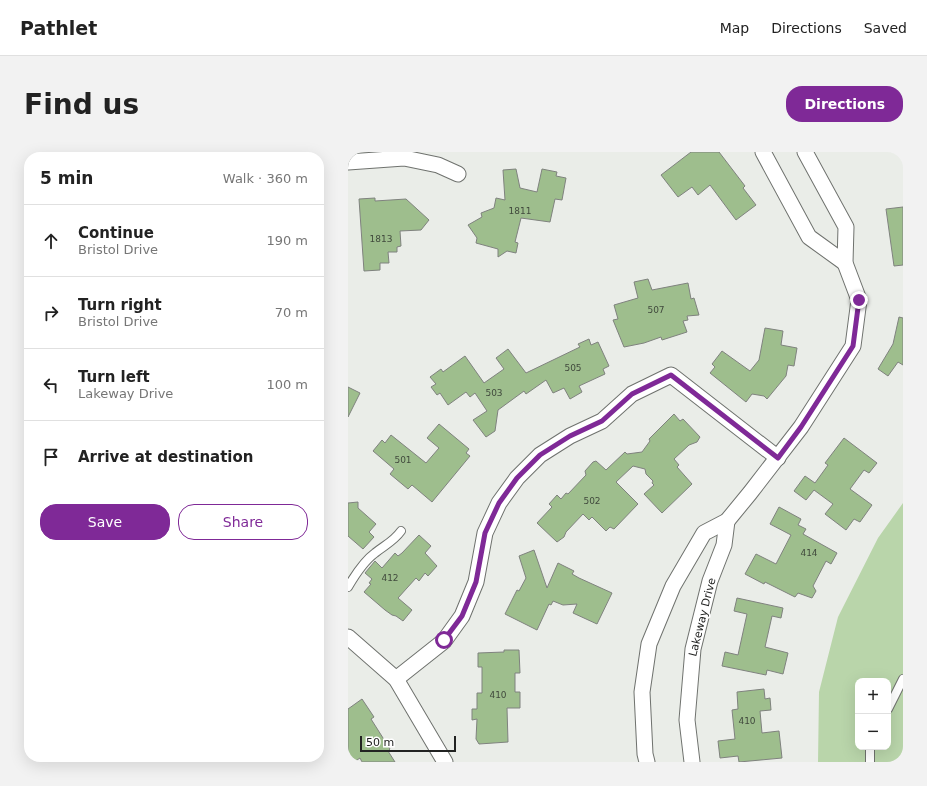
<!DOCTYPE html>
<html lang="en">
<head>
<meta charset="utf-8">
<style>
	body { margin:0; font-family:"DejaVu Sans",sans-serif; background:#f2f2f2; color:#222 }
	.controls { position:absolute; right:12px; bottom:12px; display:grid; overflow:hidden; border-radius:8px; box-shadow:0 4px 16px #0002 }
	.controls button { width:36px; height:36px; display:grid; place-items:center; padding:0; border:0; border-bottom:1px solid #e0e0e0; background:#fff; color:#222; font:20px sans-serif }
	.scale { position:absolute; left:12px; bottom:10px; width:96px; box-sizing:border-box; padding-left:4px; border:2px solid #222322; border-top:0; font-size:11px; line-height:14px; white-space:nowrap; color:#222322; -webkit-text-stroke:3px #fff; paint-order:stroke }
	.stop { position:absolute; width:12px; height:12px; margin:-9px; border:3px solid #7f2997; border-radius:50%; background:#fff }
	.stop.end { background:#7f2997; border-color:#fff; box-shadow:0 1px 4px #0008 }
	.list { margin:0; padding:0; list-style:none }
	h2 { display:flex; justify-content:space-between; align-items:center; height:52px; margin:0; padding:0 16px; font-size:17px }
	h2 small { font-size:13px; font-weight:400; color:#767676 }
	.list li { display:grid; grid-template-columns:26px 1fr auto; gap:12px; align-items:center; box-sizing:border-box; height:72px; padding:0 16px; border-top:1px solid #e0e0e0 }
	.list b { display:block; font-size:15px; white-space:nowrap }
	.list p { margin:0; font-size:13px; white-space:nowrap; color:#767676 }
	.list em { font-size:13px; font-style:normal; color:#767676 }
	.actions { display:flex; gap:8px; padding:12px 16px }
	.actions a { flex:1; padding:9px 0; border:1px solid #7f2997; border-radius:16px; text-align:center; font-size:14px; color:#7f2997 }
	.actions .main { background:#7f2997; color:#fff }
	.icon { flex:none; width:22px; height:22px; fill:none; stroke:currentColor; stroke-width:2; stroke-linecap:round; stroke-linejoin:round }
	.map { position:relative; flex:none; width:555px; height:610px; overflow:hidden; border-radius:16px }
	header { display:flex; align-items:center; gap:24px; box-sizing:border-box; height:56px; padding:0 20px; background:#fff; border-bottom:1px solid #e0e0e0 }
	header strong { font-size:19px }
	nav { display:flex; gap:22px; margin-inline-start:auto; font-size:14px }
	.intro { display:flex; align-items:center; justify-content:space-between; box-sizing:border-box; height:96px; padding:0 24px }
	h1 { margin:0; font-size:28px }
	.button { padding:10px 18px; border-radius:16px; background:#7f2997; color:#fff; font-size:14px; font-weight:700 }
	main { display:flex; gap:24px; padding:0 24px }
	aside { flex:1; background:#fff; border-radius:16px; box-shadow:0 4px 16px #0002 }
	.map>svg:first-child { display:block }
	.green { fill:#b9d5aa; fill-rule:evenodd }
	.building { fill:#9ebe8d; stroke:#7f827e }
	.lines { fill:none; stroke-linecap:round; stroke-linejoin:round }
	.service-casing { stroke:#6f726e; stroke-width:10 }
	.minor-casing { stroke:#6f726e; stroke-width:17 }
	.service { stroke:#fff; stroke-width:8 }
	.minor { stroke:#fff; stroke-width:15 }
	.route { stroke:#7f2997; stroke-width:5 }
	.labels { text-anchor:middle; stroke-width:3.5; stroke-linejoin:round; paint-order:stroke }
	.number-label { font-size:9px; fill:#414a3d }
	.street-label { font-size:11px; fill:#222322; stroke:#fff }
</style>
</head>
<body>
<header>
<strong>Pathlet</strong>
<nav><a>Map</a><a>Directions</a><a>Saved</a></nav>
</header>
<div class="intro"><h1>Find us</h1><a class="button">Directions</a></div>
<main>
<aside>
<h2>5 min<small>Walk · 360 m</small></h2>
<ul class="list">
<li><svg class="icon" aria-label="ahead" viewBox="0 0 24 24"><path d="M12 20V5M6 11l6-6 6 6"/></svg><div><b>Continue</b><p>Bristol Drive</p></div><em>190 m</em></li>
<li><svg class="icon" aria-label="right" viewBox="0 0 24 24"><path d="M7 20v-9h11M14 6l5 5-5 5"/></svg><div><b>Turn right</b><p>Bristol Drive</p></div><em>70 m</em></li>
<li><svg class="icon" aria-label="left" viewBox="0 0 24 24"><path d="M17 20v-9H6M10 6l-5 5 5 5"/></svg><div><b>Turn left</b><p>Lakeway Drive</p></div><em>100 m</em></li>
<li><svg class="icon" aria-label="arrive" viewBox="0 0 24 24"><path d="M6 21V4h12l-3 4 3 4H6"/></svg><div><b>Arrive at destination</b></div></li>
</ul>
<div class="actions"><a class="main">Save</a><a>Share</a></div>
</aside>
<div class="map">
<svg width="555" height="610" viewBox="0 0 555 610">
	<rect width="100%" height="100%" fill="#eaede8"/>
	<path class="green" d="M555,351V610H470L471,540L490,465L530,386ZM510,529H540V595H510Z"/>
	<g class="building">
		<polygon points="343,0 371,0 397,34 395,36 408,53 388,68 362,33 350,43 344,35 330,45 313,23"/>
		<polygon points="168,17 172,36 189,40 194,17 209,20 208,24 218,26 214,48 207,47 202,70 173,66 167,90 170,91 168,101 159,99 150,105 150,97 128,91 129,86 120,73 134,65 133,61 146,56 148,46 157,48 155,18"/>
		<polygon points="27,46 27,49 58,47 81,68 73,78 52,79 53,94 49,95 49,100 40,100 41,111 32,111 32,118 16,119 11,47"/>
		<polygon points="555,55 555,113 546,114 538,57"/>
		<polygon points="300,127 304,138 340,131 343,147 346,146 351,163 339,164 340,168 335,169 339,180 314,188 313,185 296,191 276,195 265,168 270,167 266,153 290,146 286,130"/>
		<polygon points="551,165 555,166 555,213 550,210 540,224 530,217 545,192"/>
		<polygon points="417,176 435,179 433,193 449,196 446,214 440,213 438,224 419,247 416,244 404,242 398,250 362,221 367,215 364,212 374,199 402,219 411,208"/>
		<polygon points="241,187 243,193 250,190 261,214 255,217 257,222 231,234 234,240 222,247 216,236 205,241 198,228 178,242 176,239 150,258 147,279 138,285 125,268 139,259 127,241 122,245 118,240 100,253 92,241 89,243 83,235 88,232 82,225 93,217 95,220 117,204 136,231 156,217 148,206 160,197 178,221 232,195 230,192"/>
		<polygon points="0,235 12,241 0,265"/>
		<polygon points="326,262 332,269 335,267 352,285 349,290 341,293 326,307 331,313 329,315 344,332 314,361 296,342 306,333 304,331 305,329 298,322 297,317 285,314 268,330 290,352 266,377 262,375 258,379 244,365 241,368 235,362 218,380 216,385 209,390 189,371 204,355 201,352 209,343 213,347 218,341 220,342 238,323 237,319 245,310 248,309 258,318 277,300 279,302 294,300 302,289 301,287"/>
		<polygon points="91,272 121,297 118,301 122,304 84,350 64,333 60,337 42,322 46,317 25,299 34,288 37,291 43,283 78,311 91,296 79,286"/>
		<polygon points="496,286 529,311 521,321 516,318 502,337 524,353 512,370 506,367 498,378 477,362 485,352 466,338 458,348 446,339 457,324 467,331 480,313 477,311"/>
		<polygon points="10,350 10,356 28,372 21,380 26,385 15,397 0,384 0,351"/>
		<polygon points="431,355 453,367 450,373 458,377 455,382 489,401 483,412 478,409 465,434 468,439 464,446 450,441 447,445 417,430 416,432 397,422 408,402 428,412 443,383 422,372"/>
		<polygon points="71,383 83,394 77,401 89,414 80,424 77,421 71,429 68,426 50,446 64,458 55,469 48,464 44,463 37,458 16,440 23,432 21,431 24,427 17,421 27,409 34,416 47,401 50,404 54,401"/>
		<polygon points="186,398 199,436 210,411 226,419 224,422 231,426 264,441 249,472 225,461 229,452 215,453 205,449 203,453 201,452 189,478 157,462 169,438 171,439 178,426 171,404"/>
		<polygon points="389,446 435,456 433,466 424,464 417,495 440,501 435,522 419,518 418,523 374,514 377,500 390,503 399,462 386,459"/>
		<polygon points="156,498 171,498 172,521 167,521 167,540 172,540 172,556 159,556 160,590 131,592 128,587 129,567 124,568 124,557 129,557 129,541 134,541 134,515 130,515 130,501 156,500"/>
		<polygon points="416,537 417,547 422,546 423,558 412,559 414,581 431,579 434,606 391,610 390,604 372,606 370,589 387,587 384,558 390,557 389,540"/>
		<polygon points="14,547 26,565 23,567 42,597 40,599 47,610 14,610 12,606 6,610 0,610 0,557"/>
	</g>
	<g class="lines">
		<g class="service-casing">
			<g id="service">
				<path d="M0,435C7,423 16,409 27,401C37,393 46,389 53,379"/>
				<polyline points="540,557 555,527"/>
				<polyline points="522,610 522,595"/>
			</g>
		</g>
		<g class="minor-casing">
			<g id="minor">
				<polyline points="415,0 461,85 497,111"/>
				<polyline points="0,10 56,6 90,13 110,22"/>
				<polyline points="0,485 48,527 97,610"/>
				<polyline points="48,527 96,489 114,464 128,430 137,381 151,351 169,326 192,303 222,284 254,269 284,242 323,223 430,306"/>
				<polyline points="299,610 297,602 294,540 301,492 325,434 356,381 379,369 402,341 453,275 505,194 511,148 497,111 498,75 457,0"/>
				<polyline points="344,610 339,568 345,497 362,429 376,393 379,369"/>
			</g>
		</g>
		<use href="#service" class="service"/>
		<use href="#minor" class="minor"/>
	</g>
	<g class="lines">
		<polyline class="route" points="96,488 114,464 128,430 137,381 151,351 169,326 192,303 222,284 254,269 284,242 323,223 430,306 453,275 505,194 511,148"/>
	</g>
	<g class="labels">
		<g class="number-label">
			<text x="172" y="62">1811</text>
			<text x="33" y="90">1813</text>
			<text x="308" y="161">507</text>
			<text x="225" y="219">505</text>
			<text x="146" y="244">503</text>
			<text x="55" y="311">501</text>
			<text x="244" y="352">502</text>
			<text x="461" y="404">414</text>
			<text x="42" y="429">412</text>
			<text x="150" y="546">410</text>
			<text x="399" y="572">410</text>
		</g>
		<g class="street-label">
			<text transform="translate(354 465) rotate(-76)" y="4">Lakeway Drive</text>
		</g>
	</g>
</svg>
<div class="controls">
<button>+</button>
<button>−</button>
</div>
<div class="scale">50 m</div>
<div class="stop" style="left:96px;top:488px"></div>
<div class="stop end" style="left:511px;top:148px"></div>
</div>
</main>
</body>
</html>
